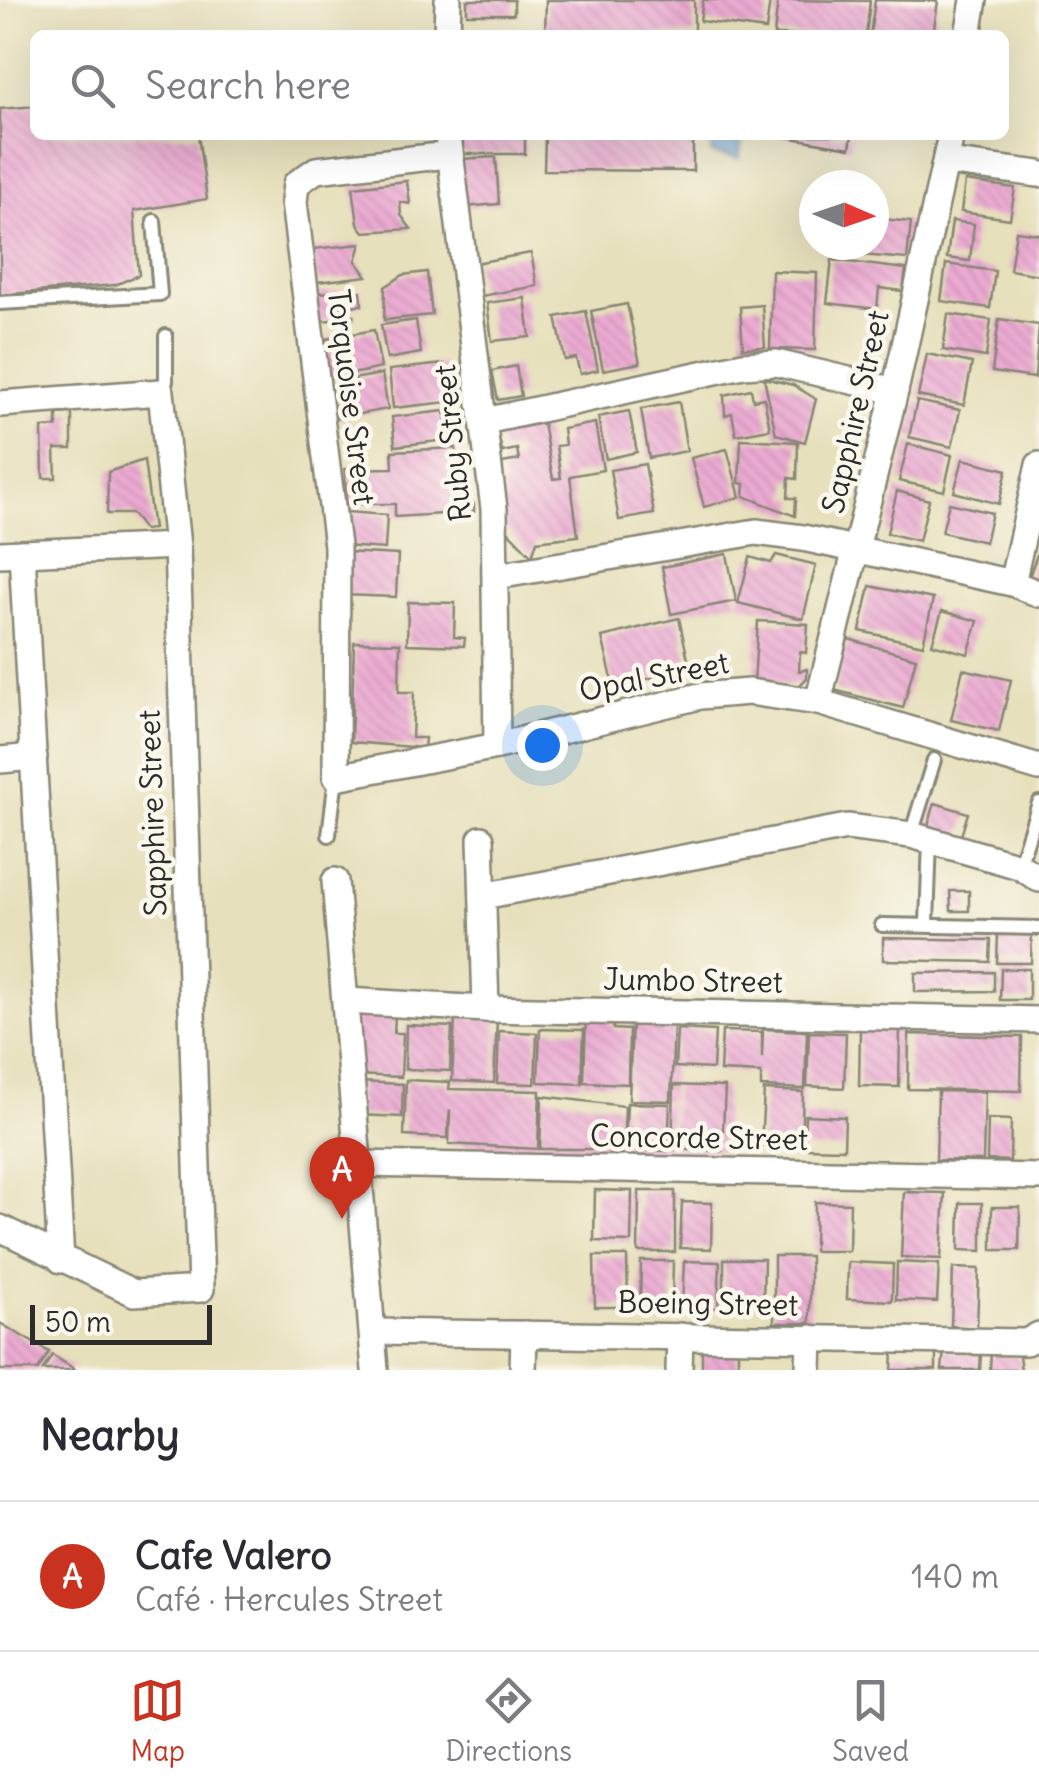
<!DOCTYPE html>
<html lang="en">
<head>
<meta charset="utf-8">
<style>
	body { margin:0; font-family:Delius,sans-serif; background:#f2f2f3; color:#2b2b33 }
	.compass { position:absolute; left:799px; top:170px; width:90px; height:90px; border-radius:50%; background:#fff; box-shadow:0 10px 40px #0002; rotate:92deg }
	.scale { position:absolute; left:30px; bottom:25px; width:182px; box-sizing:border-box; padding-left:10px; border:5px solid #2b2b2b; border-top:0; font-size:28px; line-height:35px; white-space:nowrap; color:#2b2b2b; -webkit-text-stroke:8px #fbf7ec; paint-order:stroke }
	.you { position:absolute; left:542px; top:745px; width:35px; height:35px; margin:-25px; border:8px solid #fff; border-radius:50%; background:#1a73e8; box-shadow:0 0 0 15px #1a73e833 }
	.badge { display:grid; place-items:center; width:65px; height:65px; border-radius:50%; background:#c8321e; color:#fff; font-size:32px; font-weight:700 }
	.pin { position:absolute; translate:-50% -82px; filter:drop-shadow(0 2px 5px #0008) }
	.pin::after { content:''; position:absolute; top:52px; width:35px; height:30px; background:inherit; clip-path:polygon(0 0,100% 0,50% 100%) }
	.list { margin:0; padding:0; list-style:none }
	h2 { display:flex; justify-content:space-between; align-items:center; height:130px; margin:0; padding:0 40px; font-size:42px }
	h2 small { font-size:32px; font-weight:400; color:#7c7c81 }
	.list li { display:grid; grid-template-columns:65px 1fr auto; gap:30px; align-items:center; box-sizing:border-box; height:150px; padding:0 40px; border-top:2px solid #e1e1e2 }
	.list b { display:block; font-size:38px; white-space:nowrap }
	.list p { margin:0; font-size:32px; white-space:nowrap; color:#7c7c81 }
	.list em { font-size:32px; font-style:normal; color:#7c7c81 }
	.icon { flex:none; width:55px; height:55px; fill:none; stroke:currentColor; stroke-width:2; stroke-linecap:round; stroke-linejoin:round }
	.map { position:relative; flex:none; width:1039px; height:1370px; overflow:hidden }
	.search { position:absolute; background:#fff; box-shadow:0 10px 40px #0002; left:30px; right:30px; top:30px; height:110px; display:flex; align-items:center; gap:25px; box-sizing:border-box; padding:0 35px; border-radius:15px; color:#7c7c81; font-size:38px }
	.sheet { height:280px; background:#fff }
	nav { display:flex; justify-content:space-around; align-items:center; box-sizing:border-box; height:140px; border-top:2px solid #e1e1e2; background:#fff; font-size:28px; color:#7c7c81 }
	nav a { display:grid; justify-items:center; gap:5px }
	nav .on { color:#c8321e }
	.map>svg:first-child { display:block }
	.water { fill:url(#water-waves); stroke:#4a6882; stroke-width:2.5 }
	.building { fill:url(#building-back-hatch) }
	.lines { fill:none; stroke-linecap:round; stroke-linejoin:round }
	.lane-casing { stroke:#888674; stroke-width:18 }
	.street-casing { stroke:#888674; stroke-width:30 }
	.lane { stroke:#fff; stroke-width:12 }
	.street { stroke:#fff; stroke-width:25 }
	.labels { text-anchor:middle; stroke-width:9; stroke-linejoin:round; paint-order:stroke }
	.street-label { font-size:30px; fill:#2b2b2b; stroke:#fbf7ec }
</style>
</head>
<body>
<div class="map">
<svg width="1039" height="1370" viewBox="0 0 1039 1370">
	<defs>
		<pattern id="water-waves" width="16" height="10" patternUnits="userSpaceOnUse" patternTransform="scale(2.5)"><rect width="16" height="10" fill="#68a4d9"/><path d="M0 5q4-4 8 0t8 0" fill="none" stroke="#5686b0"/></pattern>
		<pattern id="building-back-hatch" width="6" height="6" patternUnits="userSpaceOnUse" patternTransform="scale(2.5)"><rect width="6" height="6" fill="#ebaad2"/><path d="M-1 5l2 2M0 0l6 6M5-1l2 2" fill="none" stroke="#ca92b4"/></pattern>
	</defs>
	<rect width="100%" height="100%" fill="#fbf7ec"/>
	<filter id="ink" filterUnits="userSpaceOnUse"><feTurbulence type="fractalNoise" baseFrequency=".01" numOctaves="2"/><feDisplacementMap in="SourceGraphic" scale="20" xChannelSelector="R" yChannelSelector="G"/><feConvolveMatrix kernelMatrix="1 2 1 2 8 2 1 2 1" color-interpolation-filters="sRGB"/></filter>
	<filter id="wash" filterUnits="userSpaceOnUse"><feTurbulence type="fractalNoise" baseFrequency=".0048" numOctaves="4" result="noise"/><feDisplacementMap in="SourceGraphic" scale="40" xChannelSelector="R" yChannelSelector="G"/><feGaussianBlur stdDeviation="2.25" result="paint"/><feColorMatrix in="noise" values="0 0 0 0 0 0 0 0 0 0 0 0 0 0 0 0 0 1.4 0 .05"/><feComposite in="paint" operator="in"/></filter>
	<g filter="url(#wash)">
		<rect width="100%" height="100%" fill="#e6e0bc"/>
		<polygon class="water" points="714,135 743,135 739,158 711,153"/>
		<g id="blocks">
			<g class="building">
				<rect x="467" y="0" width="47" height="14"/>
				<polygon points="546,0 694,0 694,35 545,35"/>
				<polygon points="703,0 770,0 766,30 700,21"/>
				<polygon points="778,0 870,1 866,35 774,35"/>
				<polygon points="875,0 938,1 933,35 870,35"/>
				<polygon points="35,106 35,135 198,135 207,199 134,211 139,275 115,285 0,295 0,109"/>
				<rect x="460" y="135" width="65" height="19"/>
				<polygon points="545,135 693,135 693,171 544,170"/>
				<polygon points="775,135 852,135 850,148"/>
				<polygon points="496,157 499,204 465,207 461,159"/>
				<polygon points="407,181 410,204 400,202 401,215 411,229 364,232 358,224 353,187"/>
				<polygon points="965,181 1015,188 1010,219 961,212"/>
				<polygon points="874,218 911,222 907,259 839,253 839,245 874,245"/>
				<polygon points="952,221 974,224 970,261 947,258"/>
				<polygon points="1016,231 1039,234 1039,275 1010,270"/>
				<polygon points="361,244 356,261 367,276 317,282 313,249"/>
				<polygon points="531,253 537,286 481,296 475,263"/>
				<polygon points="832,260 906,269 903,291 879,288 877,309 827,303"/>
				<polygon points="946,264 995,271 990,308 941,301"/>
				<polygon points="772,271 817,273 815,350 770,349"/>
				<polygon points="427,272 432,315 384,320 385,287 403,275"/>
				<polygon points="361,291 362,305 337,307 338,316 354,315 353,319 317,321 316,293"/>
				<polygon points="525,298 530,337 492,341 487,303"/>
				<polygon points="627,304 640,363 603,370 591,311"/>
				<polygon points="762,305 765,347 743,348 740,307"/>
				<polygon points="586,311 598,370 580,374 576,358 565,360 556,317"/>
				<polygon points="948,314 991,320 986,357 943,350"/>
				<polygon points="999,319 1039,325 1035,378 992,372"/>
				<polygon points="416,320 421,353 387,359 381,325"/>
				<polygon points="374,330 381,368 328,379 320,340"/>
				<polygon points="927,354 972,363 964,405 918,396"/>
				<polygon points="444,364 449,402 393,408 389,370"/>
				<polygon points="516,366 521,396 498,400 492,371"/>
				<polygon points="382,374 388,409 332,419 328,393 337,391 335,382"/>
				<polygon points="764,378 793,385 816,399 805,442 776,434"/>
				<polygon points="751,389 753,400 764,398 770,429 736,435 732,413 725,415 724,395"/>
				<polygon points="917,401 960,410 952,447 909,437"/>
				<polygon points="679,402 687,451 649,458 641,409"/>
				<polygon points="445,411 448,440 395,446 392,417"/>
				<polygon points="629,411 637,452 606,459 598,417"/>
				<polygon points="72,413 72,449 55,449 56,478 43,478 42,428 57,427 57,414"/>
				<polygon points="543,423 553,479 561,478 556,446 565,445 563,429 595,423 603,470 570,476 578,536 537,541 532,556 505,528 502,463 519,460 517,449 502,452 498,432"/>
				<polygon points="741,439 798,442 797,479 789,478 788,498 796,498 795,516 744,496 745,484 739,483"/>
				<polygon points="908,444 952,455 944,491 899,481"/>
				<polygon points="456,448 459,505 474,504 474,512 395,517 395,504 346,504 345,469 393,468 392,451"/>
				<polygon points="727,449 740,497 704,507 691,458"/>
				<polygon points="963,459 1007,470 999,504 954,492"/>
				<polygon points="144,460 153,529 144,530 132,514 107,514 108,472"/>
				<polygon points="645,464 654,514 619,520 610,470"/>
				<polygon points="897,491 929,500 919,541 887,533"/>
				<polygon points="949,503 992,513 985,542 942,532"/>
				<polygon points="346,512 387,515 385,549 344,546"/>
				<polygon points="1039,549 1039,580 1029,577"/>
				<polygon points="345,552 398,555 396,597 343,595"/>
				<polygon points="727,554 736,601 671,614 662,567"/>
				<polygon points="776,555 816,565 803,619 738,603 750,557 771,563"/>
				<polygon points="870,586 933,599 923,645 860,631"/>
				<polygon points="408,602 455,603 454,637 465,638 464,646 407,644"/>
				<polygon points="942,611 978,621 968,654 932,644"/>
				<polygon points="679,618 690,669 614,687 602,637"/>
				<polygon points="758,621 808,624 806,653 800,652 799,671 807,669 807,678 799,686 754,683"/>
				<polygon points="848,639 916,658 903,708 834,690"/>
				<polygon points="354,642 400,643 399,692 414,692 412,738 425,738 424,748 351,742"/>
				<polygon points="963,669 1011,680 999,731 951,720"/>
				<polygon points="935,803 968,813 961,836 928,826"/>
				<polygon points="950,891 969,891 969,911 951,911"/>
				<polygon points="998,933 1032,933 1031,963 997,963"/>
				<polygon points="883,938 991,940 990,962 883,960"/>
				<polygon points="1001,969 1029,969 1029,1000 1000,1000"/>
				<polygon points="994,972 994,991 915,992 915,973"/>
				<polygon points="356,1015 395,1016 394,1033 403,1033 401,1077 354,1075"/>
				<polygon points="455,1017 497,1019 494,1083 452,1081"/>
				<polygon points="586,1017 614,1019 613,1029 629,1030 628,1084 584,1082"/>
				<polygon points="632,1020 674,1022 671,1101 629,1100"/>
				<polygon points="406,1025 452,1027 450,1071 405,1069"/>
				<polygon points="860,1028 900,1029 899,1087 859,1086"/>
				<polygon points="540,1029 584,1030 582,1084 538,1082"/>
				<polygon points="677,1029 715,1031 713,1069 675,1067"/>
				<polygon points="763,1029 807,1031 805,1089 761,1087 761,1073 720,1071 722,1031 762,1032 762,1058"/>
				<polygon points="499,1031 537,1033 535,1084 497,1083"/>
				<polygon points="809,1032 846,1033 844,1088 807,1086"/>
				<polygon points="909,1034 1022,1037 1021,1091 908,1089"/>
				<polygon points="406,1080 450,1082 449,1089 540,1091 538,1149 449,1144 450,1110 447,1138 404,1136"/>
				<polygon points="359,1082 403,1084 402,1117 358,1115"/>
				<polygon points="674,1085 725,1087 722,1151 672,1149"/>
				<polygon points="764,1090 803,1092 801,1148 761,1147"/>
				<polygon points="938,1091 985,1092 983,1161 936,1160"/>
				<polygon points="542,1096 625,1106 623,1149 540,1149"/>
				<polygon points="627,1103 670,1104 668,1151 625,1150"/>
				<polygon points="805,1115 845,1117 844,1149 804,1148"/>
				<polygon points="988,1119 1011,1120 1010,1161 987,1160"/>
				<polygon points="595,1190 632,1191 631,1242 594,1241"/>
				<polygon points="639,1191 675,1191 675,1252 638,1252"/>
				<polygon points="904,1192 945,1193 941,1259 901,1257"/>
				<polygon points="682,1202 712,1203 711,1249 680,1248"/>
				<polygon points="815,1202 850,1203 849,1251 814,1251"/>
				<polygon points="960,1203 982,1203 982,1251 959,1250"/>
				<polygon points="992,1207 1020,1207 1019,1250 992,1250"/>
				<polygon points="594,1256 627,1256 628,1307 595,1307"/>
				<rect x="774" y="1256" width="36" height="67"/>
				<polygon points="724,1259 764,1259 763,1304 724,1304"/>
				<polygon points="641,1261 673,1261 672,1309 640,1308"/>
				<polygon points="684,1261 720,1262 718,1308 682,1307"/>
				<polygon points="848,1262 893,1264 892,1301 847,1299"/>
				<polygon points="897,1262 939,1264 937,1302 896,1300"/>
				<polygon points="953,1268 979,1269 977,1328 951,1326"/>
				<polygon points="0,1323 49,1352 38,1370 0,1370"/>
				<polygon points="944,1349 981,1353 980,1370 942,1370"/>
				<rect x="702" y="1350" width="36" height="20"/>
				<polygon points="893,1352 936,1354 936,1370 892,1370"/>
				<polygon points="991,1352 1019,1355 1021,1370 990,1370"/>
				<polygon points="52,1355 76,1370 43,1370"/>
			</g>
		</g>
	</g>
	<g filter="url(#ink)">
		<use href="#blocks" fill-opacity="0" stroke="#888674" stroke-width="2.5"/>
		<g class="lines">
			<g class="lane-casing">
				<g id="lane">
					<polyline points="0,303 160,294 154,221"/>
					<polyline points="161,392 166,381 166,336"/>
					<polyline points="329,835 336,777"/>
					<polyline points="911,835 934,760"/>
					<polyline points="1019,866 1039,803"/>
					<polyline points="927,923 930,840"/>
					<polyline points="882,925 1039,928"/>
				</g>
			</g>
			<g class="street-casing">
				<g id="street">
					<polyline points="447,35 448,0"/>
					<polyline points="968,35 974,0"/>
					<polyline points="448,135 494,509 497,746"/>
					<polyline points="448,155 316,170 296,184 294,202 337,546 336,777 497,746 700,696 749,692 818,702 1039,768"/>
					<polyline points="946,162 1039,174"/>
					<polyline points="0,404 161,392 177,546 201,1289 134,1293 0,1228"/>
					<polyline points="485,421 743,365 776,363 895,391"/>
					<polyline points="22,553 61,1260"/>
					<polyline points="0,554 177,546"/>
					<polyline points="497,576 756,532 803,538 1012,583 1039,594"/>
					<polyline points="1012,583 1039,465"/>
					<polyline points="818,702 895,391 951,135"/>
					<polyline points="0,760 34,757"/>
					<polyline points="481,839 486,1009"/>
					<polyline points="335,881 375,1370"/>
					<polyline points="483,896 847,827 911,835 1019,866 1039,879"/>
					<polyline points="346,1001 486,1009 1039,1020"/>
					<polyline points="358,1164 1039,1177"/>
					<polyline points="375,1332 1026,1342 1039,1335"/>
					<polyline points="523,1370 524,1334"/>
					<polyline points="679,1370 680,1336"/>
					<polyline points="809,1370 810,1338"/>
				</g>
			</g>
			<use href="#lane" class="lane"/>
			<use href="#street" class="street"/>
		</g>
	</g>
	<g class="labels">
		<g class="street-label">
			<text transform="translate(351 397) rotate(83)" y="10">Torquoise Street</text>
			<text transform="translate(856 412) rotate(-77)" y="10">Sapphire Street</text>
			<text transform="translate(453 443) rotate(-96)" y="10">Ruby Street</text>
			<text transform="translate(654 677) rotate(-11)" y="10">Opal Street</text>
			<text transform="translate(153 813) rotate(-92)" y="10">Sapphire Street</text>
			<text transform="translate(693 981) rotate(1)" y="10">Jumbo Street</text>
			<text transform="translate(699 1138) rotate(1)" y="10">Concorde Street</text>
			<text transform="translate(708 1304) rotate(1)" y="10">Boeing Street</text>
		</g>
	</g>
</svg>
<svg class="compass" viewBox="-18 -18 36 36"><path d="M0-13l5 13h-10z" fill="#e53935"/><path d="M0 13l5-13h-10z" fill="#7c7c81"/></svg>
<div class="scale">50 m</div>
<div class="you"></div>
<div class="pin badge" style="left:342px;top:1219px">A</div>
<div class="search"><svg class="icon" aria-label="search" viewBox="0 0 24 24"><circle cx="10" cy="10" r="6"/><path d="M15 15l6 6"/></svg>Search here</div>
</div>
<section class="sheet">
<h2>Nearby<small></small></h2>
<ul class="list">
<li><span class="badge">A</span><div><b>Cafe Valero</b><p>Café · Hercules Street</p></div><em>140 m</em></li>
</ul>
</section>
<nav>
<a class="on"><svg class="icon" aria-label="map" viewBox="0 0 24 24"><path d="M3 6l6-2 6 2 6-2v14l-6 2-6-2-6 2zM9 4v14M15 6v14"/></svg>Map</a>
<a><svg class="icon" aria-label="directions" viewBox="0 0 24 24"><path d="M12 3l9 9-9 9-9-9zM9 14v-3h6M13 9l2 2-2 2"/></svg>Directions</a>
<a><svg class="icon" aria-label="saved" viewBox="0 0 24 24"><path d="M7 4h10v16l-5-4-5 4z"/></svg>Saved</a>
</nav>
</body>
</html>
